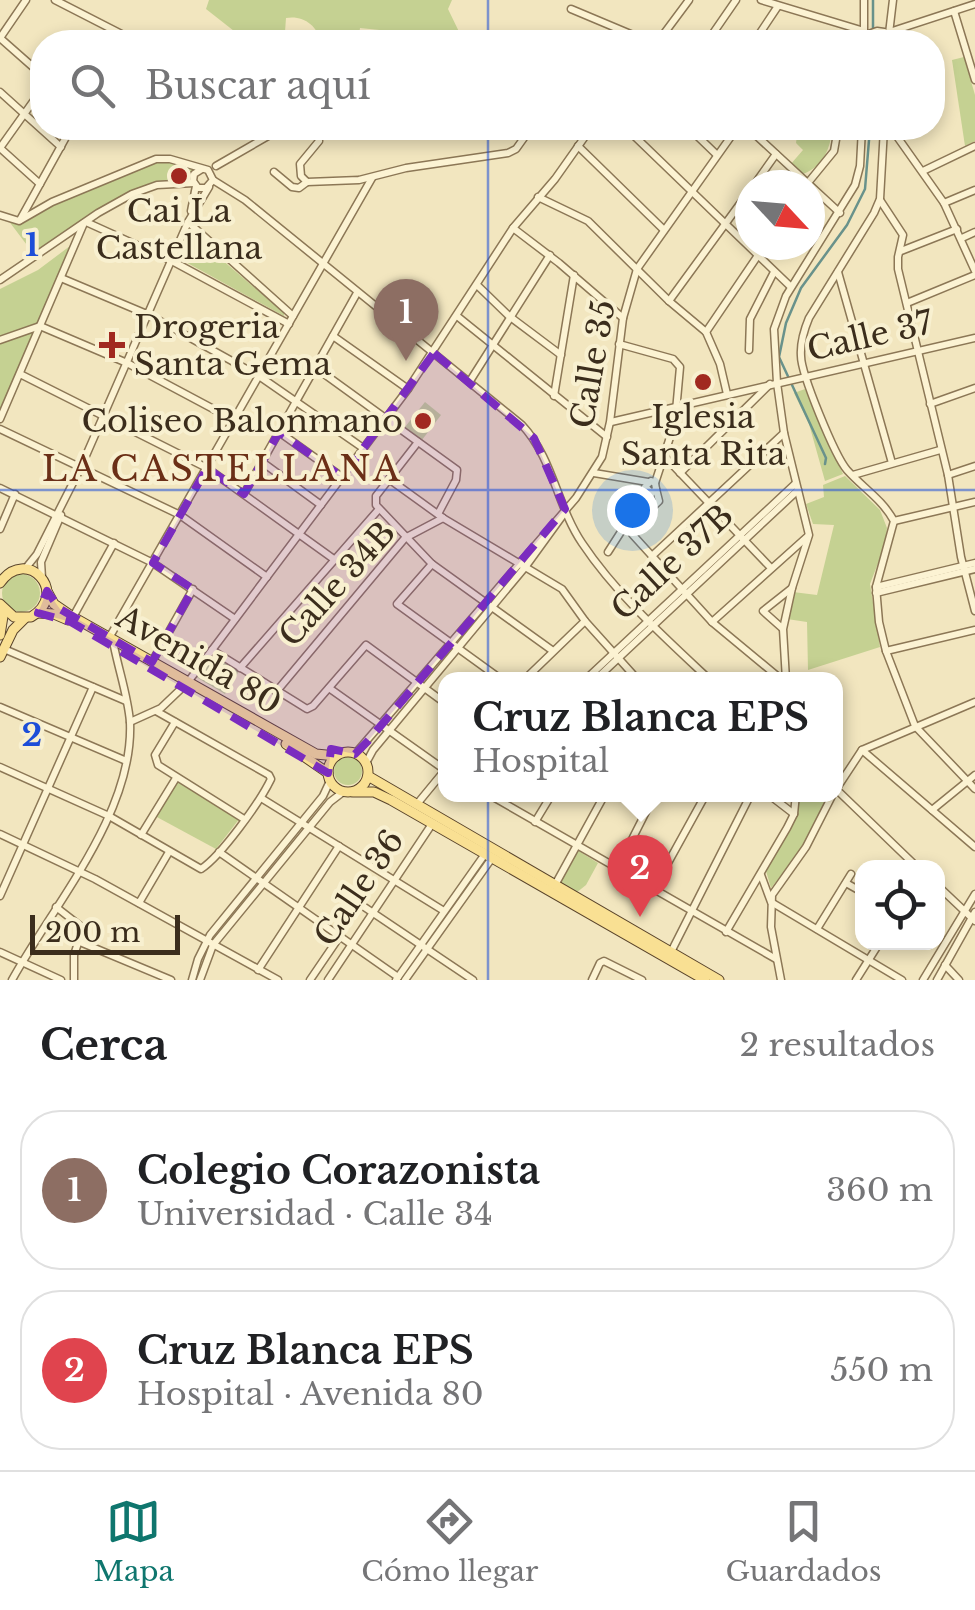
<!DOCTYPE html>
<html lang="es">
<head>
<meta charset="utf-8">
<style>
	body { margin:0; font-family:"Libre Baskerville",serif; background:#f2f2f2; color:#202124 }
	.controls { position:absolute; right:30px; bottom:30px; display:grid; overflow:hidden; border-radius:20px; box-shadow:0 5px 15px #0003 }
	.controls button { width:90px; height:90px; display:grid; place-items:center; padding:0; border:0; border-bottom:2px solid #e0e0e0; background:#fff; color:#202124; font:50px sans-serif }
	.compass { position:absolute; left:735px; top:170px; width:90px; height:90px; border-radius:50%; background:#fff; box-shadow:0 5px 15px #0003; rotate:116deg }
	.scale { position:absolute; left:30px; bottom:25px; width:150px; box-sizing:border-box; padding-left:10px; border:5px solid #3b2d1c; border-top:0; font-size:28px; line-height:35px; white-space:nowrap; color:#3b2d1c; -webkit-text-stroke:8px #f8f0d0; paint-order:stroke }
	.you { position:absolute; left:632px; top:510px; width:35px; height:35px; margin:-25px; border:8px solid #fff; border-radius:50%; background:#1a73e8; box-shadow:0 0 0 15px #1a73e833 }
	.badge { display:grid; place-items:center; width:65px; height:65px; border-radius:50%; background:#0f766e; color:#fff; font-size:32px; font-weight:700 }
	.pin { position:absolute; translate:-50% -82px; filter:drop-shadow(0 2px 5px #0008) }
	.pin::after { content:''; position:absolute; top:52px; width:35px; height:30px; background:inherit; clip-path:polygon(0 0,100% 0,50% 100%) }
	.popup { position:absolute; left:438px; top:672px; width:405px; height:130px; box-sizing:border-box; display:grid; place-content:center; border-radius:20px; background:#fff; filter:drop-shadow(0 2px 8px #0005); font-size:32px; white-space:nowrap; color:#757577 }
	.popup b { font-size:38px; color:#202124 }
	.popup::after { content:''; position:absolute; left:50%; top:100%; margin-left:-20px; border:20px solid transparent; border-top-color:#fff }
	.list { margin:0; padding:0; list-style:none }
	h2 { display:flex; justify-content:space-between; align-items:center; height:130px; margin:0; padding:0 40px; font-size:42px }
	h2 small { font-size:32px; font-weight:400; color:#757577 }
	.list li { display:grid; grid-template-columns:65px 1fr auto; gap:30px; align-items:center; box-sizing:border-box; height:160px; margin:0 20px 20px; padding:0 20px; border:2px solid #e0e0e0; border-radius:40px }
	.list b { display:block; font-size:38px; white-space:nowrap }
	.list p { margin:0; font-size:32px; white-space:nowrap; color:#757577 }
	.list em { font-size:32px; font-style:normal; color:#757577 }
	.icon { flex:none; width:55px; height:55px; fill:none; stroke:currentColor; stroke-width:2; stroke-linecap:round; stroke-linejoin:round }
	.map { position:relative; flex:none; width:975px; height:980px; overflow:hidden }
	.search { position:absolute; background:#fff; box-shadow:0 5px 15px #0003; left:30px; right:30px; top:30px; height:110px; display:flex; align-items:center; gap:25px; box-sizing:border-box; padding:0 35px; border-radius:40px; color:#757577; font-size:38px }
	.sheet { height:490px; background:#fff }
	nav { display:flex; justify-content:space-around; align-items:center; box-sizing:border-box; height:140px; border-top:2px solid #e0e0e0; background:#fff; font-size:28px; color:#757577 }
	nav a { display:grid; justify-items:center; gap:5px }
	nav .on { color:#0f766e }
	.map>svg:first-child { display:block }
	.green { fill:#c5d192 }
	.lines { fill:none; stroke-linecap:round; stroke-linejoin:round }
	.stream { stroke:#69928b; stroke-width:2.5 }
	.minor-casing { stroke:#8c7756; stroke-width:9 }
	.major-casing { stroke:#5a442b; stroke-width:11 }
	.minor { stroke:#fcf3d3; stroke-width:6 }
	.major { stroke:#f9e093; stroke-width:9 }
	.marked { fill:#7b2cbf; fill-opacity:0.2; stroke:#7b2cbf; stroke-width:8; stroke-dasharray:20 12; stroke-linejoin:round }
	.grid { fill:none; stroke:#1d4ed8; stroke-width:2.5; stroke-opacity:0.55 }
	.poi-dot { fill:#a12920; stroke:#f8f0d0; stroke-width:4 }
	.labels { text-anchor:middle; stroke-width:8; stroke-linejoin:round; paint-order:stroke }
	.poi-label { font-size:32px; fill:#3b2d1c; stroke:#f8f0d0 }
	.street-label { font-size:32px; fill:#3b2d1c; stroke:#f8f0d0 }
	.neighbourhood-label { font-size:35px; letter-spacing:2.5px; fill:#6b2f17; stroke:#f8f0d0 }
	.grid-label { font-size:32px; text-anchor:middle; font-weight:bold; fill:#1d4ed8; stroke:#f8f0d0; stroke-width:8; stroke-linejoin:round; paint-order:stroke }
</style>
</head>
<body>
<div class="map">
<svg width="975" height="980" viewBox="0 0 975 980">
	<rect width="100%" height="100%" fill="#f2e6bf"/>
	<g class="green">
		<path d="M209,0H452L448,9L464,42H416L399,32L360,28L358,42H321C317,25 303,15 286,18L285,32L291,42H248L206,9Z"/>
		<polygon points="964,57 975,95 975,141 965,146 952,60"/>
		<path d="M798,128H832C831,148 823,167 803,174L790,165L803,150L796,143Z"/>
		<polygon points="162,159 198,170 194,183 150,186 98,213 36,257 8,220 14,222 52,202"/>
		<polygon points="192,234 284,313 284,316 182,260 187,239"/>
		<polygon points="70,246 0,416 0,289 38,270"/>
		<polygon points="805,389 843,474 825,481 809,424 794,393"/>
		<polygon points="425,402 441,415 422,440 405,427"/>
		<polygon points="845,476 880,510 887,528 885,545 870,584 880,647 808,670 807,622 787,619 793,592 817,595 834,525 813,524 806,504 824,497 823,485"/>
		<circle cx="21" cy="593" r="19"/>
		<polygon points="211,654 239,671 225,694 196,677"/>
		<circle cx="348" cy="771" r="14"/>
		<polygon points="177,780 240,818 216,849 155,816"/>
		<polygon points="798,795 828,795 799,853 771,888 766,871 795,814"/>
		<polygon points="577,850 598,863 586,885 576,893 558,884"/>
	</g>
	<g class="lines">
		<g class="stream">
			<polyline points="873,28 873,0"/>
			<polyline points="825,464 826,458 779,357 786,323 801,288 847,225 865,189 870,128"/>
		</g>
		<g class="minor-casing">
			<g id="minor">
				<polyline points="26,0 0,38 42,75"/>
				<polyline points="55,0 137,42"/>
				<polyline points="761,0 864,31"/>
				<polyline points="571,9 640,38 654,37 664,42"/>
				<polyline points="954,11 975,80"/>
				<polyline points="864,34 864,0"/>
				<polyline points="758,37 775,42"/>
				<polyline points="660,39 689,0"/>
				<polyline points="707,42 736,0"/>
				<polyline points="754,42 778,6"/>
				<polyline points="846,42 877,31 884,32"/>
				<polyline points="859,42 975,4"/>
				<polyline points="888,42 893,0"/>
				<polyline points="0,92 61,147"/>
				<polyline points="626,128 791,287"/>
				<polyline points="689,128 717,155"/>
				<polyline points="748,128 840,213"/>
				<path d="M884,128L880,199L874,213L809,318C804,330 800,342 801,356C801,374 835,456 847,470C863,488 882,499 894,521L876,587L879,622L886,651L915,726L975,789"/>
				<polyline points="891,128 944,203 975,271"/>
				<polyline points="319,141 300,164 301,176 307,182 359,180 406,168 508,153 516,149 531,128"/>
				<polyline points="578,146 664,230"/>
				<polyline points="0,148 42,89"/>
				<polyline points="0,148 40,184"/>
				<polyline points="216,166 282,128"/>
				<polyline points="923,171 975,146"/>
				<polyline points="274,172 292,187 299,188 307,182"/>
				<path d="M213,180L245,200L522,425C553,458 557,506 582,543C616,594 665,638 710,680"/>
				<polyline points="807,184 834,151 838,128"/>
				<polyline points="754,185 776,154"/>
				<polyline points="538,197 588,221 669,301 706,332 720,364 727,394"/>
				<polyline points="880,200 903,235 898,257 898,269 948,475 961,557 975,611"/>
				<polyline points="944,203 975,190"/>
				<polyline points="191,211 196,186"/>
				<polyline points="0,215 19,221 52,202 156,159 170,159 208,170 213,180 206,188 198,188 193,181 194,174 202,169"/>
				<polyline points="20,220 71,128"/>
				<polyline points="86,222 172,261 289,324"/>
				<polyline points="188,222 293,316"/>
				<polyline points="513,228 559,263 623,318"/>
				<polyline points="962,238 975,232"/>
				<polyline points="901,251 957,229"/>
				<polyline points="838,272 892,463"/>
				<polyline points="61,278 149,315 259,376 363,448"/>
				<polyline points="0,280 98,213 132,194 157,185 194,183"/>
				<polyline points="477,285 509,316 561,355"/>
				<polyline points="669,301 750,190"/>
				<polyline points="907,303 975,275"/>
				<polyline points="457,316 607,437"/>
				<polyline points="706,332 765,245"/>
				<polyline points="333,336 408,389"/>
				<polyline points="0,340 40,326 127,363 234,420"/>
				<polyline points="619,344 673,359 680,367 675,422 655,483"/>
				<polyline points="749,350 750,319 774,272"/>
				<polyline points="316,368 457,470 456,480 438,514"/>
				<polyline points="20,374 207,468 335,560"/>
				<polyline points="470,381 550,255"/>
				<polyline points="554,396 574,275"/>
				<polyline points="930,404 975,388"/>
				<polyline points="0,419 84,223"/>
				<polyline points="611,422 975,338"/>
				<polyline points="0,429 180,515 267,577"/>
				<polyline points="279,432 342,477"/>
				<polyline points="418,442 376,496 376,505 432,564 553,651"/>
				<polyline points="665,457 771,568"/>
				<polyline points="262,462 321,505"/>
				<polyline points="594,473 648,482"/>
				<polyline points="680,473 770,384"/>
				<polyline points="853,475 940,450"/>
				<polyline points="948,475 975,466"/>
				<polyline points="389,479 443,518 562,589 585,621 638,680"/>
				<polyline points="0,488 153,563 235,619"/>
				<polyline points="656,489 659,501 633,526 632,534 712,622 782,680"/>
				<polyline points="244,494 357,293"/>
				<polyline points="894,521 975,502"/>
				<polyline points="0,529 15,494"/>
				<polyline points="608,552 633,513 656,489 655,483 651,481 645,487 651,492"/>
				<polyline points="652,556 784,433"/>
				<polyline points="432,564 397,604 502,680"/>
				<polyline points="25,569 37,554 81,467 188,222 209,187"/>
				<polyline points="42,578 41,562 61,515"/>
				<polyline points="876,587 975,563"/>
				<polyline points="876,593 975,569"/>
				<polyline points="73,617 114,543"/>
				<polyline points="712,622 808,536"/>
				<polyline points="782,628 763,611 792,588"/>
				<polyline points="109,638 372,178"/>
				<polyline points="4,649 126,701"/>
				<polyline points="212,650 307,709 313,706 366,645 445,703"/>
				<polyline points="886,651 975,630"/>
				<polyline points="152,662 193,589"/>
				<polyline points="240,668 379,509"/>
				<polyline points="524,680 585,621"/>
				<polyline points="585,680 795,484"/>
				<polyline points="595,680 798,490"/>
				<polyline points="786,680 783,629 792,588 809,535 784,433 777,383 774,329 786,296 855,185 860,166 862,128"/>
				<polyline points="188,682 408,389 513,228 555,179 591,128"/>
				<polyline points="329,688 445,770"/>
				<polyline points="276,692 405,538 443,518"/>
				<polyline points="0,707 124,760"/>
				<polyline points="130,722 161,708 184,686"/>
				<polyline points="175,722 155,755 158,765 244,819"/>
				<polyline points="862,750 975,847"/>
				<polyline points="355,754 576,498 602,457 610,422 623,318 637,269 737,128"/>
				<polyline points="366,763 373,750 526,566 563,515"/>
				<path d="M0,767L109,816L201,869C221,856 260,802 271,779L269,775L156,711"/>
				<polyline points="836,789 918,868"/>
				<polyline points="835,791 862,750 975,702"/>
				<polyline points="488,794 776,959"/>
				<polyline points="628,794 644,813"/>
				<polyline points="768,794 794,814"/>
				<polyline points="261,798 444,911"/>
				<polyline points="417,804 445,770"/>
				<polyline points="932,810 975,775"/>
				<polyline points="535,822 552,794"/>
				<polyline points="0,834 95,879 278,980"/>
				<polyline points="141,835 176,778"/>
				<polyline points="219,852 398,977"/>
				<polyline points="617,869 655,794"/>
				<polyline points="761,875 771,902 902,980"/>
				<polyline points="846,883 862,892"/>
				<polyline points="555,885 605,794"/>
				<polyline points="938,886 975,921"/>
				<polyline points="653,890 706,794"/>
				<polyline points="342,892 473,980"/>
				<polyline points="0,896 93,687"/>
				<polyline points="139,903 169,852"/>
				<polyline points="56,907 83,928 74,955 74,980"/>
				<polyline points="817,929 851,874"/>
				<polyline points="726,932 787,828 794,814 796,794"/>
				<polyline points="80,942 171,980"/>
				<polyline points="0,952 61,980"/>
				<polyline points="671,952 751,794"/>
				<polyline points="945,965 959,980"/>
				<polyline points="258,970 339,846"/>
				<path d="M12,980C54,904 134,813 130,722C128,697 119,671 114,646"/>
				<polyline points="192,980 198,959 210,935 323,796 330,781"/>
				<polyline points="200,980 213,945 330,802 343,792"/>
				<polyline points="310,980 340,936"/>
				<polyline points="328,980 432,824"/>
				<polyline points="396,980 485,854"/>
				<polyline points="405,980 492,858"/>
				<polyline points="592,980 600,963 604,961 642,980"/>
				<polyline points="781,980 771,927 772,895 806,847 833,794"/>
				<polyline points="856,980 880,942"/>
				<polyline points="923,980 975,894"/>
				<polyline points="937,980 975,912"/>
			</g>
		</g>
		<g class="major-casing">
			<g id="major">
				<path d="M0,583C26,545 71,593 31,617H14L0,604"/>
				<polyline points="47,591 54,604 73,617 316,754 336,756"/>
				<polyline points="38,613 54,614 68,620"/>
				<polyline points="0,635 4,610"/>
				<polyline points="0,657 13,630 25,618"/>
				<polyline points="286,744 328,773"/>
				<circle cx="348" cy="772" r="20"/>
				<polyline points="368,776 719,980"/>
				<polyline points="353,792 374,792 391,800 705,980"/>
			</g>
		</g>
		<use href="#minor" class="minor"/>
		<use href="#major" class="major"/>
	</g>
	<path class="marked" d="M434,353L534,438L565,509L367,742L355,754L331,749L328,773L71,622L38,613L47,591L60,609L152,662L193,589L153,563L207,468L244,494L279,432L342,477Z"/>
	<path class="grid" d="M488,0V42M488,128V980M0,490H975"/>
	<g class="poi-dot">
		<circle cx="179" cy="176" r="10"/>
		<path d="M107 330h10v10h10v10h-10v10h-10v-10h-10v-10h10z"/>
		<circle cx="703" cy="382" r="10"/>
		<circle cx="423" cy="421" r="10"/>
	</g>
	<g class="labels">
		<g class="poi-label">
			<text x="179" y="222">Cai La<tspan x="179" dy="37">Castellana</tspan></text>
			<text x="134" y="338" text-anchor="start">Drogeria<tspan x="134" dy="37">Santa Gema</tspan></text>
			<text x="703" y="428">Iglesia<tspan x="703" dy="37">Santa Rita</tspan></text>
			<text x="403" y="432" text-anchor="end">Coliseo Balonmano</text>
		</g>
		<g class="street-label">
			<text transform="translate(870 336) rotate(-13)" y="11">Calle 37</text>
			<text transform="translate(593 364) rotate(-80)" y="11">Calle 35</text>
			<text transform="translate(672 562) rotate(-43)" y="11">Calle 37B</text>
			<text transform="translate(337 584) rotate(-48)" y="11">Calle 34B</text>
			<text transform="translate(199 660) rotate(30)" y="11">Avenida 80</text>
			<text transform="translate(359 888) rotate(-56)" y="11">Calle 36</text>
		</g>
		<g class="neighbourhood-label">
			<text x="222" y="481">LA CASTELLANA</text>
		</g>
	</g>
	<g class="grid-label">
		<text x="32" y="256">1</text>
		<text x="32" y="746">2</text>
	</g>
</svg>
<div class="controls">
<button><svg class="icon" aria-label="locate" viewBox="0 0 24 24"><circle cx="12" cy="12" r="6"/><path d="M12 2v4M12 18v4M2 12h4M18 12h4"/></svg></button>
</div>
<svg class="compass" viewBox="-18 -18 36 36"><path d="M0-13l5 13h-10z" fill="#e53935"/><path d="M0 13l5-13h-10z" fill="#757577"/></svg>
<div class="scale">200 m</div>
<div class="you"></div>
<div class="pin badge" style="left:406px;top:361px;background:#8d6e63">1</div>
<div class="pin badge" style="left:640px;top:917px;background:#e0444e">2</div>
<div class="popup"><b>Cruz Blanca EPS</b>Hospital</div>
<div class="search"><svg class="icon" aria-label="search" viewBox="0 0 24 24"><circle cx="10" cy="10" r="6"/><path d="M15 15l6 6"/></svg>Buscar aquí</div>
</div>
<section class="sheet">
<h2>Cerca<small>2 resultados</small></h2>
<ul class="list">
<li><span class="badge" style="background:#8d6e63">1</span><div><b>Colegio Corazonista</b><p>Universidad · Calle 34</p></div><em>360 m</em></li>
<li><span class="badge" style="background:#e0444e">2</span><div><b>Cruz Blanca EPS</b><p>Hospital · Avenida 80</p></div><em>550 m</em></li>
</ul>
</section>
<nav>
<a class="on"><svg class="icon" aria-label="map" viewBox="0 0 24 24"><path d="M3 6l6-2 6 2 6-2v14l-6 2-6-2-6 2zM9 4v14M15 6v14"/></svg>Mapa</a>
<a><svg class="icon" aria-label="directions" viewBox="0 0 24 24"><path d="M12 3l9 9-9 9-9-9zM9 14v-3h6M13 9l2 2-2 2"/></svg>Cómo llegar</a>
<a><svg class="icon" aria-label="saved" viewBox="0 0 24 24"><path d="M7 4h10v16l-5-4-5 4z"/></svg>Guardados</a>
</nav>
</body>
</html>
